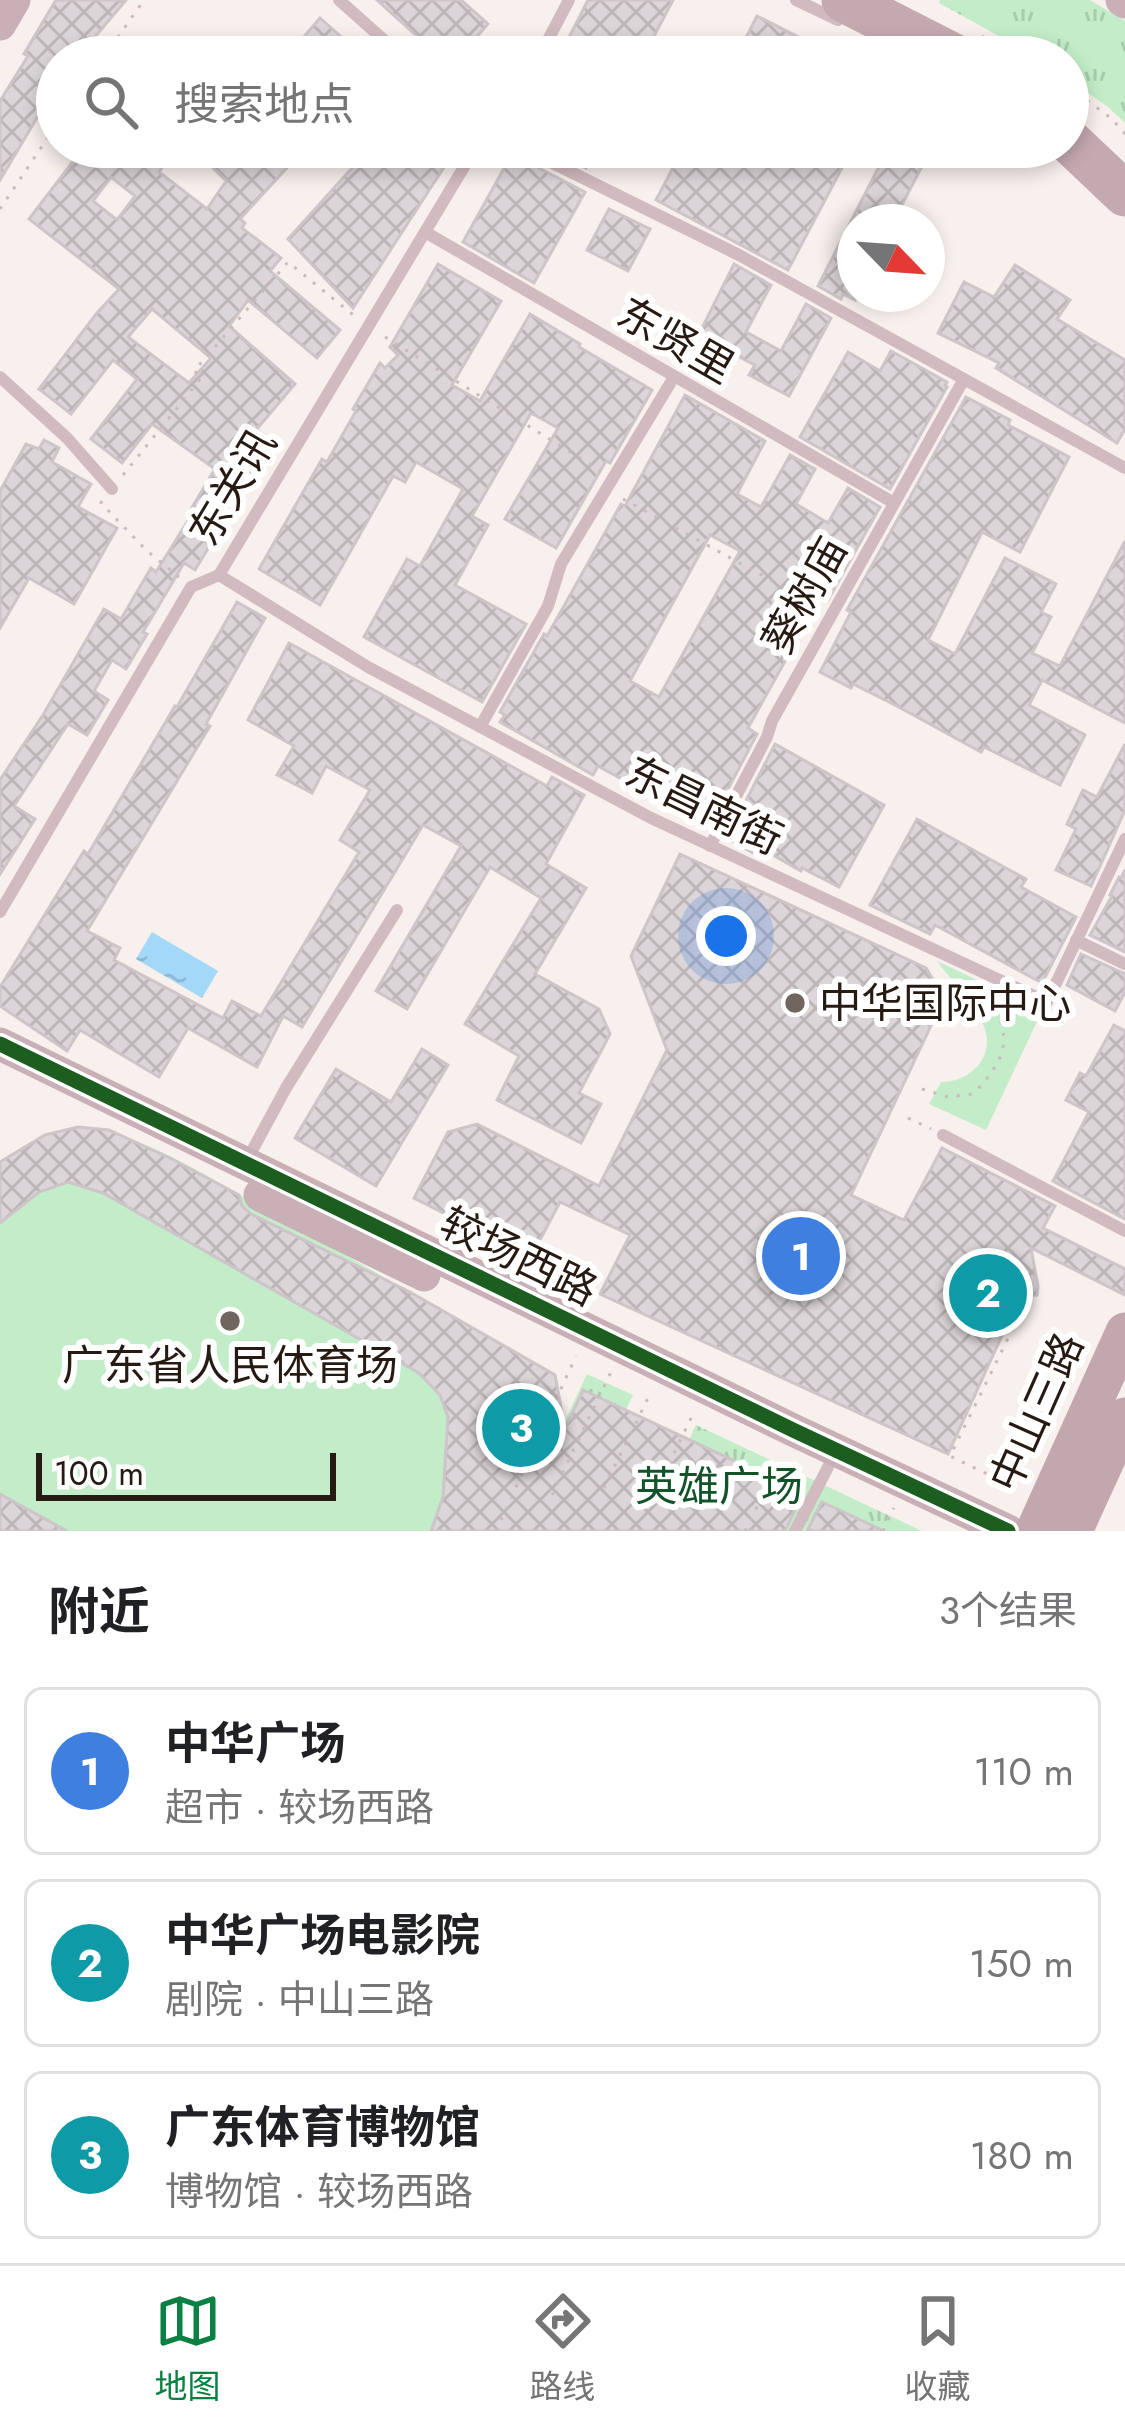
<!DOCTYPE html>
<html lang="zh">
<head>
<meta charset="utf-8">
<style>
	body { margin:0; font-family:Jost,"Noto Sans SC",sans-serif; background:#f2f2f2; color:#202124 }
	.compass { position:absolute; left:837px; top:204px; width:108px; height:108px; border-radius:50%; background:#fff; box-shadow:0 6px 18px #0003; rotate:115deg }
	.scale { position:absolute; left:36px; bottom:30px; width:300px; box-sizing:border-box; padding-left:12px; border:6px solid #261a13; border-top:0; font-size:33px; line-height:42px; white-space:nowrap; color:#261a13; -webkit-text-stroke:9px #fff; paint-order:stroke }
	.you { position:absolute; left:726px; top:936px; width:42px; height:42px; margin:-30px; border:9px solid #fff; border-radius:50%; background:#1a73e8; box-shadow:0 0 0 18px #1a73e833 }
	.badge { display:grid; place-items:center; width:78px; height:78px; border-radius:50%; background:#0b8043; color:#fff; font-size:39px; font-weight:700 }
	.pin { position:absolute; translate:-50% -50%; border:6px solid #fff; box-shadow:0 3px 12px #0006 }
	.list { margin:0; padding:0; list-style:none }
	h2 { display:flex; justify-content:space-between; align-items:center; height:156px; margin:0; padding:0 48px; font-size:51px }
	h2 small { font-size:39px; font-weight:400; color:#757577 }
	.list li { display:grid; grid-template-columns:78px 1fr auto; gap:36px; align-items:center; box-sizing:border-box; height:168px; margin:0 24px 24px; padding:0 24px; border:3px solid #e0e0e0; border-radius:18px }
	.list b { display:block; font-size:45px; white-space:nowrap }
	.list p { margin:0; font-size:39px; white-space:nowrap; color:#757577 }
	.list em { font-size:39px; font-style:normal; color:#757577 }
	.icon { flex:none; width:66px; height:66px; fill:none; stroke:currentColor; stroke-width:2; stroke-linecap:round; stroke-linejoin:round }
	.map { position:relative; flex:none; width:1125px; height:1531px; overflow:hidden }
	.search { position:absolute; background:#fff; box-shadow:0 6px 18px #0003; left:36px; right:36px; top:36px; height:132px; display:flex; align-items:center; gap:30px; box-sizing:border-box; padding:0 42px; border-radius:66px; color:#757577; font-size:45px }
	.sheet { height:732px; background:#fff }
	nav { display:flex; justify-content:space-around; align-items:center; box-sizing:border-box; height:168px; border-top:3px solid #e0e0e0; background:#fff; font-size:33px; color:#757577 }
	nav a { display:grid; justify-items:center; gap:6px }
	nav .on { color:#0b8043 }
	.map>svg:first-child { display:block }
	.grass { fill:#c2edc8 }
	.park { fill:url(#park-tufts) }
	.water { fill:url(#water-ripples) }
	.building { fill:url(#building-cross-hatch); stroke:#cdc5c9; stroke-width:3; fill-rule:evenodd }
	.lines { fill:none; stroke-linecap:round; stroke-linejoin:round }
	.path { stroke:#cababc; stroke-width:3; stroke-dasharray:3 9; stroke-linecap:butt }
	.lane { stroke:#d2bbc0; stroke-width:12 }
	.secondary { stroke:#c9afb6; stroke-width:33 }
	.primary { stroke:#c2a7ae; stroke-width:39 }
	.highway { stroke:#c5a9b0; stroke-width:45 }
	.cycleway-casing { stroke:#fff; stroke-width:22 }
	.cycleway { stroke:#1b5e20; stroke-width:15 }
	.poi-dot { fill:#70655f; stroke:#fff; stroke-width:4.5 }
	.labels { text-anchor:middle; stroke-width:12; stroke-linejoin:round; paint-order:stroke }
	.street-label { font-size:42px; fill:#261a13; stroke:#fff }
	.poi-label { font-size:42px; fill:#261a13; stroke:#fff; text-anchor:start }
	.park-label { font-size:42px; fill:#12532a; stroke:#fff }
</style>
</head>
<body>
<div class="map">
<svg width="1125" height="1531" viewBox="0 0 1125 1531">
	<defs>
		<pattern id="park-tufts" width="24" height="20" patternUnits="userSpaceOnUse" patternTransform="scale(3)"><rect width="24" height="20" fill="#c2edc8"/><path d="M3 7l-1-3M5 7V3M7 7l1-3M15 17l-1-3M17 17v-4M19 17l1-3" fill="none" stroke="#a7cbab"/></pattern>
		<pattern id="water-ripples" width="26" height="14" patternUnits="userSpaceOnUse" patternTransform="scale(3)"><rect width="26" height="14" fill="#a4d8f8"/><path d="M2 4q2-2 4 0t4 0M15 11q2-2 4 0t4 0" fill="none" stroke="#8db9d4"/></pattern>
		<pattern id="building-cross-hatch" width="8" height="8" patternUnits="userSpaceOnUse" patternTransform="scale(3)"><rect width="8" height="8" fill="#dcd5d9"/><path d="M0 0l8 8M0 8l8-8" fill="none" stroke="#bdb6b9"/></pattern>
	</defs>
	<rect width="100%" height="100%" fill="#f8f0ec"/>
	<g class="grass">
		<path d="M937,961L1042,1011L986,1130L929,1104L941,1082C972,1082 997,1055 983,1024C974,1004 950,979 937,961Z"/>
		<path d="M78,1127C144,1134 206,1176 263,1208C361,1263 456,1320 554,1374L556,1380L489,1531H0V1162L45,1135Z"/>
	</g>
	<g class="park">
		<polygon points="940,0 1090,0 1125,21 1125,123 1108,107 1068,79 1068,57 1037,57 939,3"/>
		<polygon points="587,1374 633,1395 589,1485 654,1516 696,1425 922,1531 513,1531"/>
	</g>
	<polygon class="water" points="152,932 218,971 202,998 136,959"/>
	<g class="building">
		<polygon points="56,0 126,0 78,57 57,57 57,84 0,180 0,101 28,56 24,54"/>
		<polygon points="377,0 461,0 488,24 459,57 440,57"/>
		<polygon points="588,0 673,0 643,57 559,57"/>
		<polygon points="757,16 806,41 797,57 736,57"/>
		<polygon points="320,18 364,57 287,57"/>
		<path d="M84,147H176L159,172L207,209L226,181L192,147H306L240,219L245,223L242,228L281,258L270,271L340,330L317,358L248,300L229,326L295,384L256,430L274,441L195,570L184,563L143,632L147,634L126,669L112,660L94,691L108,700L87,735L68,724L14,806L35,819L0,874V780L43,715L104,609L121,619L151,568L156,572L194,511L191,509L215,469L152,424L122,463L91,439L137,379L113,360L71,414L39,389L97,313L119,289L29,219ZM111,177L135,196L117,220L93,201ZM152,309L211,358L189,383L128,337Z"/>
		<polygon points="371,147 443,147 444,167 353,308 288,239"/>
		<polygon points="544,147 597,147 586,168"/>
		<polygon points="684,147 853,147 788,270 656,200"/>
		<polygon points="889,147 932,147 893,222 855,222 855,300 843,294 841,299 818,286"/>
		<polygon points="512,154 585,192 534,283 463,242"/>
		<polygon points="609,209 650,229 628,271 587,250"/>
		<polygon points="438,264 501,301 452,385 480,401 530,314 580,344 579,347 652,390 610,463 606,461 556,548 505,519 558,428 531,413 472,516 488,525 455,585 526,624 482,702 364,637 407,559 420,566 463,489 416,462 405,482 393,476 320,605 259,569 322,459 327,462 356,411 353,409 380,363 385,368 398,355 390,347"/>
		<polygon points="734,264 771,285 746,332 781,351 806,304 831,318 789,396 749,375 755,365 698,336"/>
		<polygon points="1015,265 1070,300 1057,319 1125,360 1125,429 1117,443 996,368 999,363 938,333 964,282 994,297"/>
		<polygon points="891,351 947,382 945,386 947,387 890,489 800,437 848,352 880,371"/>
		<path d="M685,395L765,441L737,494L761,507L790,455L815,469L796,504L828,523L848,488L880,507L828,600L820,598L748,728L757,734L708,827L598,766L593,775L500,722L505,715L500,712L544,634L547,636L555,622L621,504L625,506ZM710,535L740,551L659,697L630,681Z"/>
		<polygon points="966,397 1010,420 1008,425 1069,457 1020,552 982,532 928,640 955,654 1005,558 1056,584 1041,612 1051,617 1032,653 1060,666 1125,541 1125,723 1042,680 1029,705 1085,735 1060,785 984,747 981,752 895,705 853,684 851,688 820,672 851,612 847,610"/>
		<polygon points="44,440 59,448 52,462 91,484 78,507 117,528 74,604 29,578 0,628 0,491 26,444 39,449"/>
		<polygon points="237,602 265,618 206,724 210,726 87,931 120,948 114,960 223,1018 232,1001 261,1016 359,852 340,840 370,790 326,766 312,793 277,775 294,746 248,720 289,643 547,786 552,777 584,795 546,864 586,888 535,974 599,1009 610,1034 579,1093 601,1104 581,1143 497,1100 519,1056 465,1024 541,898 490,867 407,1009 376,991 461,846 423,825 302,1027 283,1016 257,1067 188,1028 159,1077 80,1030 67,1051 0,1006 0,987 84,851 88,854 175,706 177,707"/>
		<polygon points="775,744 884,805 839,887 802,868 801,871 757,846 753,853 727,838"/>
		<polygon points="1125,744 1125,810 1091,886 1056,870 1076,829 1067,824 1083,790 1097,797"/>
		<polygon points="917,819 1026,879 1021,887 1076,917 1042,983 935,925 930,934 870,905"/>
		<polygon points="680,854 926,968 944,998 851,1195 904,1220 942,1148 1055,1206 1043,1228 1125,1269 1125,1295 1031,1248 1038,1286 1037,1295 1020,1296 948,1454 600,1294 630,1235 560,1202 531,1257 414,1198 448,1132 477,1124 599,1186 667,1050 631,956"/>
		<polygon points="1125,870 1125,952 1090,935 1112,896 1110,895 1119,877 1121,878"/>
		<polygon points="1081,954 1125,974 1125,992 1115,1011 1067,985"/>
		<polygon points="1114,1025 1125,1031 1125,1219 1053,1181 1089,1112 1066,1100 1080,1073 1086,1076"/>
		<polygon points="422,1049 448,1065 376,1186 295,1138 336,1069 391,1102"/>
		<polygon points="78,1127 109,1130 170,1158 239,1195 242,1206 251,1214 410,1292 555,1375 565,1429 583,1390 803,1493 785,1531 431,1531 443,1497 448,1417 440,1395 419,1373 103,1193 68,1182 39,1192 0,1223 0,1162 45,1135"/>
		<polygon points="0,1494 67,1531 0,1531"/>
		<polygon points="822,1502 884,1531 807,1531"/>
	</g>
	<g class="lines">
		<g class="path">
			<polyline points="982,36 1019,57"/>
			<polyline points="104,57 144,0"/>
			<polyline points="1068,86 1112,119 1125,134"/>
			<polyline points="0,209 57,124"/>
			<polyline points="385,337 601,471"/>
			<polyline points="123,475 202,377 194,371 288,262 357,318"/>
			<polyline points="623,499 820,607"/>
			<polyline points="102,501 101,503 146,550 179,577"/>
			<path d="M922,1089L948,1097L973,1094C1006,1060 1015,1037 987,995"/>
			<polyline points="908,1118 931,1129"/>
			<polyline points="1008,1484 950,1456 1029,1296"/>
			<polyline points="604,1488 649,1396"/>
			<polyline points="552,1495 611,1372"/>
			<polyline points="648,1507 692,1416"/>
			<polyline points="496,1531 576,1356"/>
			<polyline points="745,1531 782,1457"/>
			<polyline points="883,1531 894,1508"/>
		</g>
		<g class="lane">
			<polyline points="339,0 403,57"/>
			<polyline points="796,0 838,20"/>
			<polyline points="539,57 569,0"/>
			<polyline points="520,147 739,255 1125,468"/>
			<polyline points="425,232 894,503"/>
			<polyline points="0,377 67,438 112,489"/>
			<polyline points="219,575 368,667 651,818 1047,1002 1125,839"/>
			<polyline points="480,727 548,606 561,564 674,377"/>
			<polyline points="710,846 767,737 772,721 964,379"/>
			<polyline points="0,912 191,587 219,575 476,147"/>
			<polyline points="1076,940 1125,964"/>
			<polyline points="943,1135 1125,1231"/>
			<polyline points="246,1162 286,1088 397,910"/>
			<polyline points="795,1531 828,1467"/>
		</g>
		<g class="secondary">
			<polyline points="1122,0 1125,2"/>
			<polyline points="0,24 14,0"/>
			<polyline points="0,1044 793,1430 1008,1531"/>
			<polyline points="260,1195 424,1275"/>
		</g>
		<g class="primary">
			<polyline points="1035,1531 1125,1332"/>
			<polyline points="1073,1531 1125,1417"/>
		</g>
		<g class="highway">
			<polyline points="844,0 956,57"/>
			<polyline points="1068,140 1125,194"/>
		</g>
		<g class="cycleway-casing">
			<polyline id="cycleway" points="0,1044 793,1430 1008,1531"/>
		</g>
		<use href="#cycleway" class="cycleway"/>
	</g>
	<g class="poi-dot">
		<circle cx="795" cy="1003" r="12"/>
		<circle cx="230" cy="1321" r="12"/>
	</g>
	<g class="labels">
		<g class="street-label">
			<text transform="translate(676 340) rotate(30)" y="15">东贤里</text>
			<text transform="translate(232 487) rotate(-59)" y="15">东关讯</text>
			<text transform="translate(804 595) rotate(-61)" y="15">葵树庙</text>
			<text transform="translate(704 805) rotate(26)" y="15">东昌南街</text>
			<text transform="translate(519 1256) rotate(26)" y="15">较场西路</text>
			<text transform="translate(1036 1412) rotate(-66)" y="15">中山三路</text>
		</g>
		<g class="poi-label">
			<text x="819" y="1018">中华国际中心</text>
			<text x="230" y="1380" text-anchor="middle">广东省人民体育场</text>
		</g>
		<g class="park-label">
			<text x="719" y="1501">英雄广场</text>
		</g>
	</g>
</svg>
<svg class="compass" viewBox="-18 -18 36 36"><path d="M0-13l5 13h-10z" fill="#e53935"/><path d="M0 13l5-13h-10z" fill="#757577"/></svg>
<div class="scale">100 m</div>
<div class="you"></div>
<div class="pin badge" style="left:801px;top:1256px;background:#3f7fe0">1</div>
<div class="pin badge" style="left:988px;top:1293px;background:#0f9aa8">2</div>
<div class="pin badge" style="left:521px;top:1428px;background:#0f9aa8">3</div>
<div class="search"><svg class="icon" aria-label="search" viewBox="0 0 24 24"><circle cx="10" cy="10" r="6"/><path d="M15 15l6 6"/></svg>搜索地点</div>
</div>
<section class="sheet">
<h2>附近<small>3个结果</small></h2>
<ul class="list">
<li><span class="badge" style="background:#3f7fe0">1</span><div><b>中华广场</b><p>超市 · 较场西路</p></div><em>110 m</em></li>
<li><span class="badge" style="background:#0f9aa8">2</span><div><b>中华广场电影院</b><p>剧院 · 中山三路</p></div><em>150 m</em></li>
<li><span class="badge" style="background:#0f9aa8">3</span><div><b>广东体育博物馆</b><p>博物馆 · 较场西路</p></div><em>180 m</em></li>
</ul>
</section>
<nav>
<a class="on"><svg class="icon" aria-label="map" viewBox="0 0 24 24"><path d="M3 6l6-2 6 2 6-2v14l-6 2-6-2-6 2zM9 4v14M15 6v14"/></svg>地图</a>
<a><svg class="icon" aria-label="directions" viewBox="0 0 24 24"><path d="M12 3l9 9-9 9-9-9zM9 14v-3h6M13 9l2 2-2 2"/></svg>路线</a>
<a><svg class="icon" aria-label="saved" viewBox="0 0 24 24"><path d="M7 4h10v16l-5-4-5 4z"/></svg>收藏</a>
</nav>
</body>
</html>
